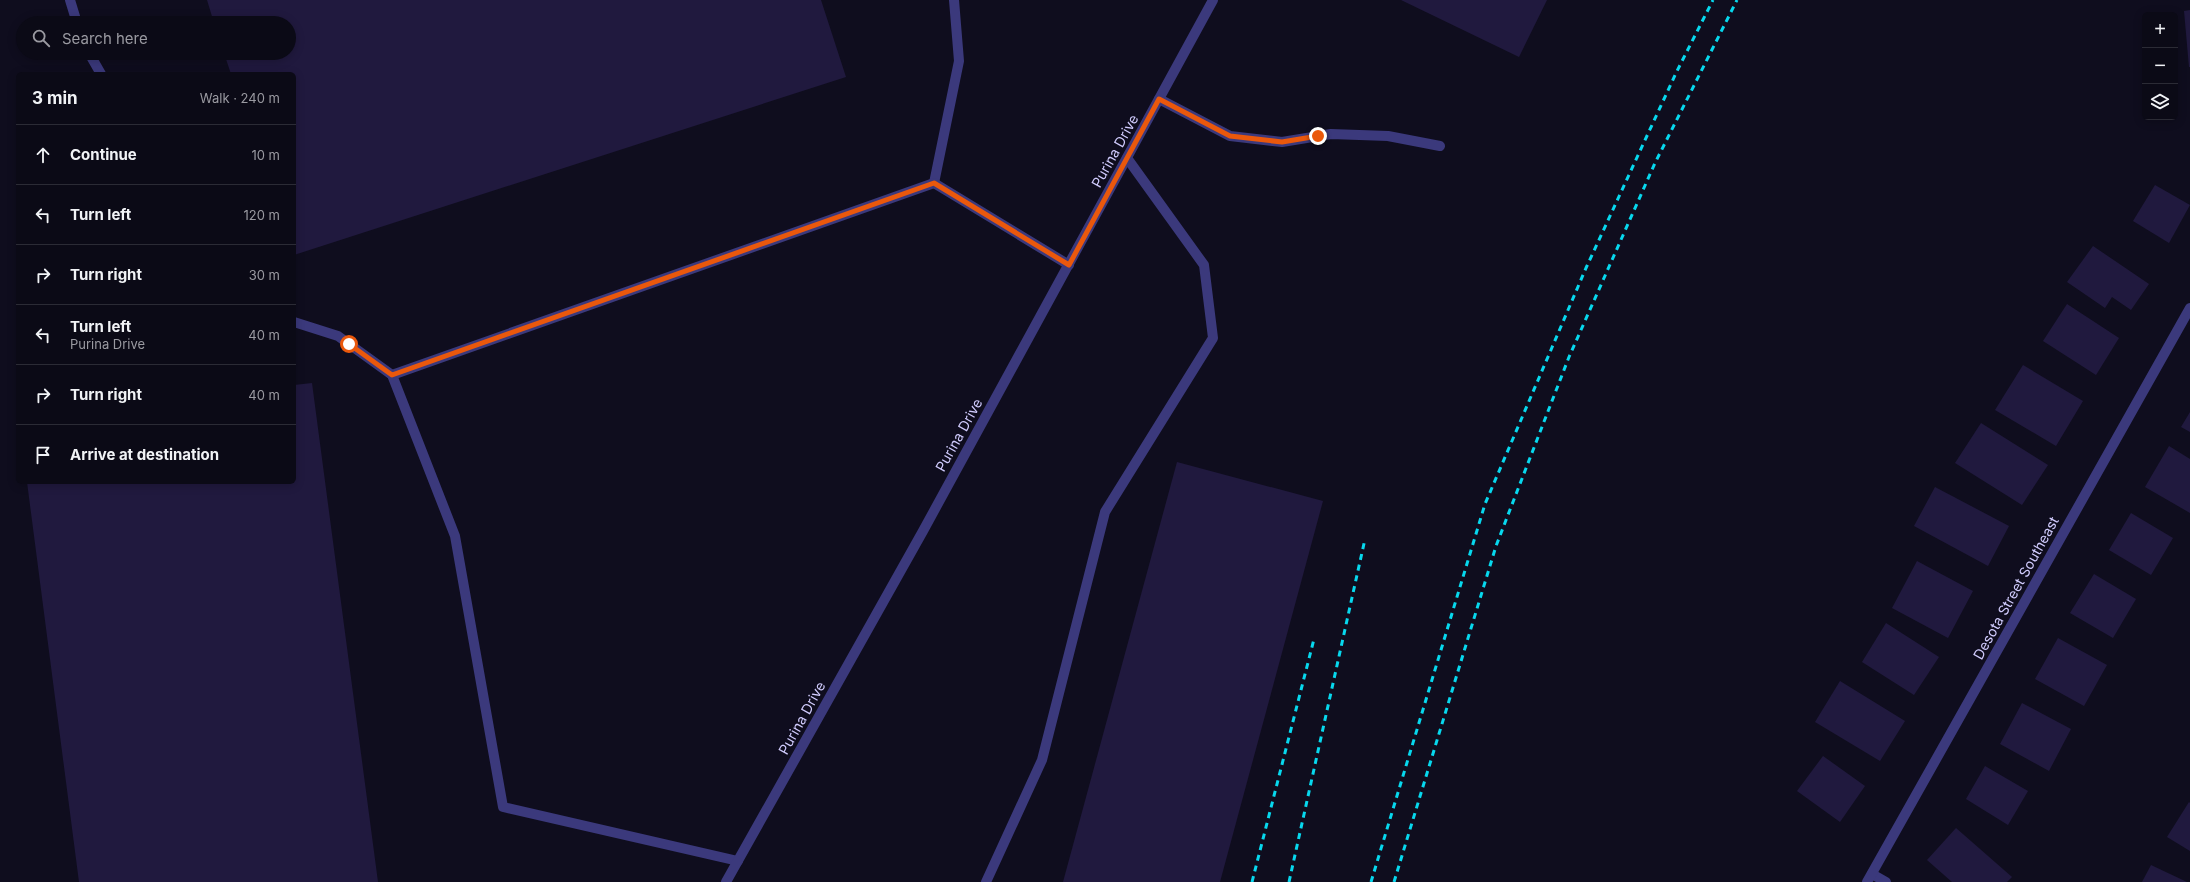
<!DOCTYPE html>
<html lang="en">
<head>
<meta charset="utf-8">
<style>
	body { margin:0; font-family:Inter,sans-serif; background:#191823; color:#f1f3f6 }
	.controls { position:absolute; right:12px; top:12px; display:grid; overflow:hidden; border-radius:6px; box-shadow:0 2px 10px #0003 }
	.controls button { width:36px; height:36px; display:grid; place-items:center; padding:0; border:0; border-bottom:1px solid #2b2b35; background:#0b0a16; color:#f1f3f6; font:20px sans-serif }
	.stop { position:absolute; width:12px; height:12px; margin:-9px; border:3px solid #ea580c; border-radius:50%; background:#fff }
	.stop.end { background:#ea580c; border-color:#fff; box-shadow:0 1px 4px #0008 }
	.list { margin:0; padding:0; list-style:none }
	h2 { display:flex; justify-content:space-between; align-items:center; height:52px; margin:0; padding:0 16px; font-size:17px }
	h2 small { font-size:13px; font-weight:400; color:#9a9aa1 }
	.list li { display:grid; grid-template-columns:26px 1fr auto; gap:12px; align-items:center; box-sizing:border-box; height:60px; padding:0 16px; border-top:1px solid #2b2b35 }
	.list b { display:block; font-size:15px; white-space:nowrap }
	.list p { margin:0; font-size:13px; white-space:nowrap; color:#9a9aa1 }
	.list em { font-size:13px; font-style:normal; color:#9a9aa1 }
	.icon { flex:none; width:22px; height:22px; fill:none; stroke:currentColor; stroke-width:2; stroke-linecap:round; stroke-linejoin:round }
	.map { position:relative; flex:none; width:2190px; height:882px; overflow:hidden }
	.search { position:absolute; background:#0b0a16; box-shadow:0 2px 10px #0003; left:16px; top:16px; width:280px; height:44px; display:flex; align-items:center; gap:10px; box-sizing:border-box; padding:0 14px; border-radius:22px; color:#9a9aa1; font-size:15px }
	.panel { position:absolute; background:#0b0a16; box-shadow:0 2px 10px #0003; left:16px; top:72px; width:280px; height:412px; border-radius:6px }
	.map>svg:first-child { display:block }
	.building { fill:#20193e }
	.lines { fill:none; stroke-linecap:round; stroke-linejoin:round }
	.minor { stroke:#3b397c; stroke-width:10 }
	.rail { stroke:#07d8ee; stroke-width:3; stroke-dasharray:6 5; stroke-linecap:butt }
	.route { stroke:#ea580c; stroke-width:5 }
	.labels { text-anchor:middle; stroke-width:3; stroke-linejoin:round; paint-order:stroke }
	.street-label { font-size:14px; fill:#d0cbfd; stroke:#0f0d1e }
</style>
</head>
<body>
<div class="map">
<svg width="2190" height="882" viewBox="0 0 2190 882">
	<rect width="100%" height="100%" fill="#0f0d1e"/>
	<g class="building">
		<polygon points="207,0 821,0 846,77 294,255 294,74 231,74 224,53 289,53 289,23 214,23"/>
		<polygon points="1401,0 1547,0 1519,57"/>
		<polygon points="2190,10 2190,67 2189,67 2184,11"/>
		<polygon points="2155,185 2190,205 2169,243 2133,221"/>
		<polygon points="2093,246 2149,284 2131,310 2112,297 2105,308 2067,282"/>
		<polygon points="2067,304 2119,338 2096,375 2043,341"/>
		<polygon points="2023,365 2083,401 2056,446 1995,410"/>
		<polygon points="312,383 378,882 79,882 27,482 294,482 294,385"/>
		<polygon points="2190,412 2190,432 2181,427"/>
		<polygon points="1981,423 2048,465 2022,505 1955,463"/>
		<polygon points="2169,446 2190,459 2190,513 2145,487"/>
		<polygon points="1177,462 1323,501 1220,882 1063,882"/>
		<polygon points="1935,487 2009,526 1988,566 1914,526"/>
		<polygon points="2131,513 2173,538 2151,575 2109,550"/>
		<polygon points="1917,561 1973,591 1948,638 1892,608"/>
		<polygon points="2094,574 2136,599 2113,638 2070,613"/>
		<polygon points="1886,623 1939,657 1914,695 1862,662"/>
		<polygon points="2058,638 2107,665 2084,706 2035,679"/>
		<polygon points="1840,681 1905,721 1880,761 1815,722"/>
		<polygon points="2022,703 2071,729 2049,771 2000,744"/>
		<polygon points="1823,756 1865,786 1840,822 1797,791"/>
		<polygon points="1985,766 2028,791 2008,825 1966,799"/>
		<polygon points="2189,802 2190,803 2190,851 2167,837"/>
		<polygon points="1956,828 2012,877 2007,882 1952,882 1927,860"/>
		<polygon points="2151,865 2187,882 2142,882"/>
	</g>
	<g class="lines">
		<g class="minor">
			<polyline points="70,0 77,23"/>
			<polyline points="89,53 101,74"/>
			<polyline points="1159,99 1230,136 1282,142 1331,134 1388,136 1440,146"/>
			<polyline points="934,183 959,61 954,0"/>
			<polyline points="294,322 338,336 392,375 455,536 503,807 738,861"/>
			<polyline points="392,375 934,183 1069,265"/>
			<polyline points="1872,874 1886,882"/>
			<polyline points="726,882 923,531 1213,0"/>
			<polyline points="986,882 1042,760 1105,512 1213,338 1204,265 1127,158"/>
			<polyline points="1867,882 2190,308"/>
		</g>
		<g class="rail">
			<polyline points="1252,882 1314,639"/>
			<polyline points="1289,882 1365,539"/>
			<polyline points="1371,882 1485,504 1586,268 1676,73 1713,0"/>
			<polyline points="1394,882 1496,546 1569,357 1655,163 1737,0"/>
		</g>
	</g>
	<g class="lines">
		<polyline class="route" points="349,344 392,375 934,183 1069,265 1159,99 1230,136 1282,142 1318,136"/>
	</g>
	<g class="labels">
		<g class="street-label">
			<text transform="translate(1115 151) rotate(-61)" y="5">Purina Drive</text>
			<text transform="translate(959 435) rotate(-61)" y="5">Purina Drive</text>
			<text transform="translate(2016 588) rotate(-61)" y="5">Desota Street Southeast</text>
			<text transform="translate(802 718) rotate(-61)" y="5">Purina Drive</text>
		</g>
	</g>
</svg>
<div class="controls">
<button>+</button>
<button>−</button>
<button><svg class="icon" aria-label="layers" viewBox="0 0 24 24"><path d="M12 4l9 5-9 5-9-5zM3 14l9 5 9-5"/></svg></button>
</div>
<div class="stop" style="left:349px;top:344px"></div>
<div class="stop end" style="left:1318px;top:136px"></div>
<div class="search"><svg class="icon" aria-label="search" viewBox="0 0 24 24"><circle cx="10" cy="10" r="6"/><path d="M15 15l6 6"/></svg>Search here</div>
<section class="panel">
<h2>3 min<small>Walk · 240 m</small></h2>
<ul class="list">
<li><svg class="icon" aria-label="ahead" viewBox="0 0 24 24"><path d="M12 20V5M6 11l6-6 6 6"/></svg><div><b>Continue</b></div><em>10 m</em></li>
<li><svg class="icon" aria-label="left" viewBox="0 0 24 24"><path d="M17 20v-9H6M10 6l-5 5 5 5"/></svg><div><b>Turn left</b></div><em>120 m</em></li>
<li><svg class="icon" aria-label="right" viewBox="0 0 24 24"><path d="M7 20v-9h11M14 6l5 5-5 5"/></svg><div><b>Turn right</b></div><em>30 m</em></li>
<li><svg class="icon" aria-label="left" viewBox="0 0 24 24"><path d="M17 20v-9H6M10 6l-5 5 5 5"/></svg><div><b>Turn left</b><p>Purina Drive</p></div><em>40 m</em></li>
<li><svg class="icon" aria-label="right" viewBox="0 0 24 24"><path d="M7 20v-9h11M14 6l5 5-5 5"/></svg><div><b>Turn right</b></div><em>40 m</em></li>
<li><svg class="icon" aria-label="arrive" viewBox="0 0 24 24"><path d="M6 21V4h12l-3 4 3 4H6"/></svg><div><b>Arrive at destination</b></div></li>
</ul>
</section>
</div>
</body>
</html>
